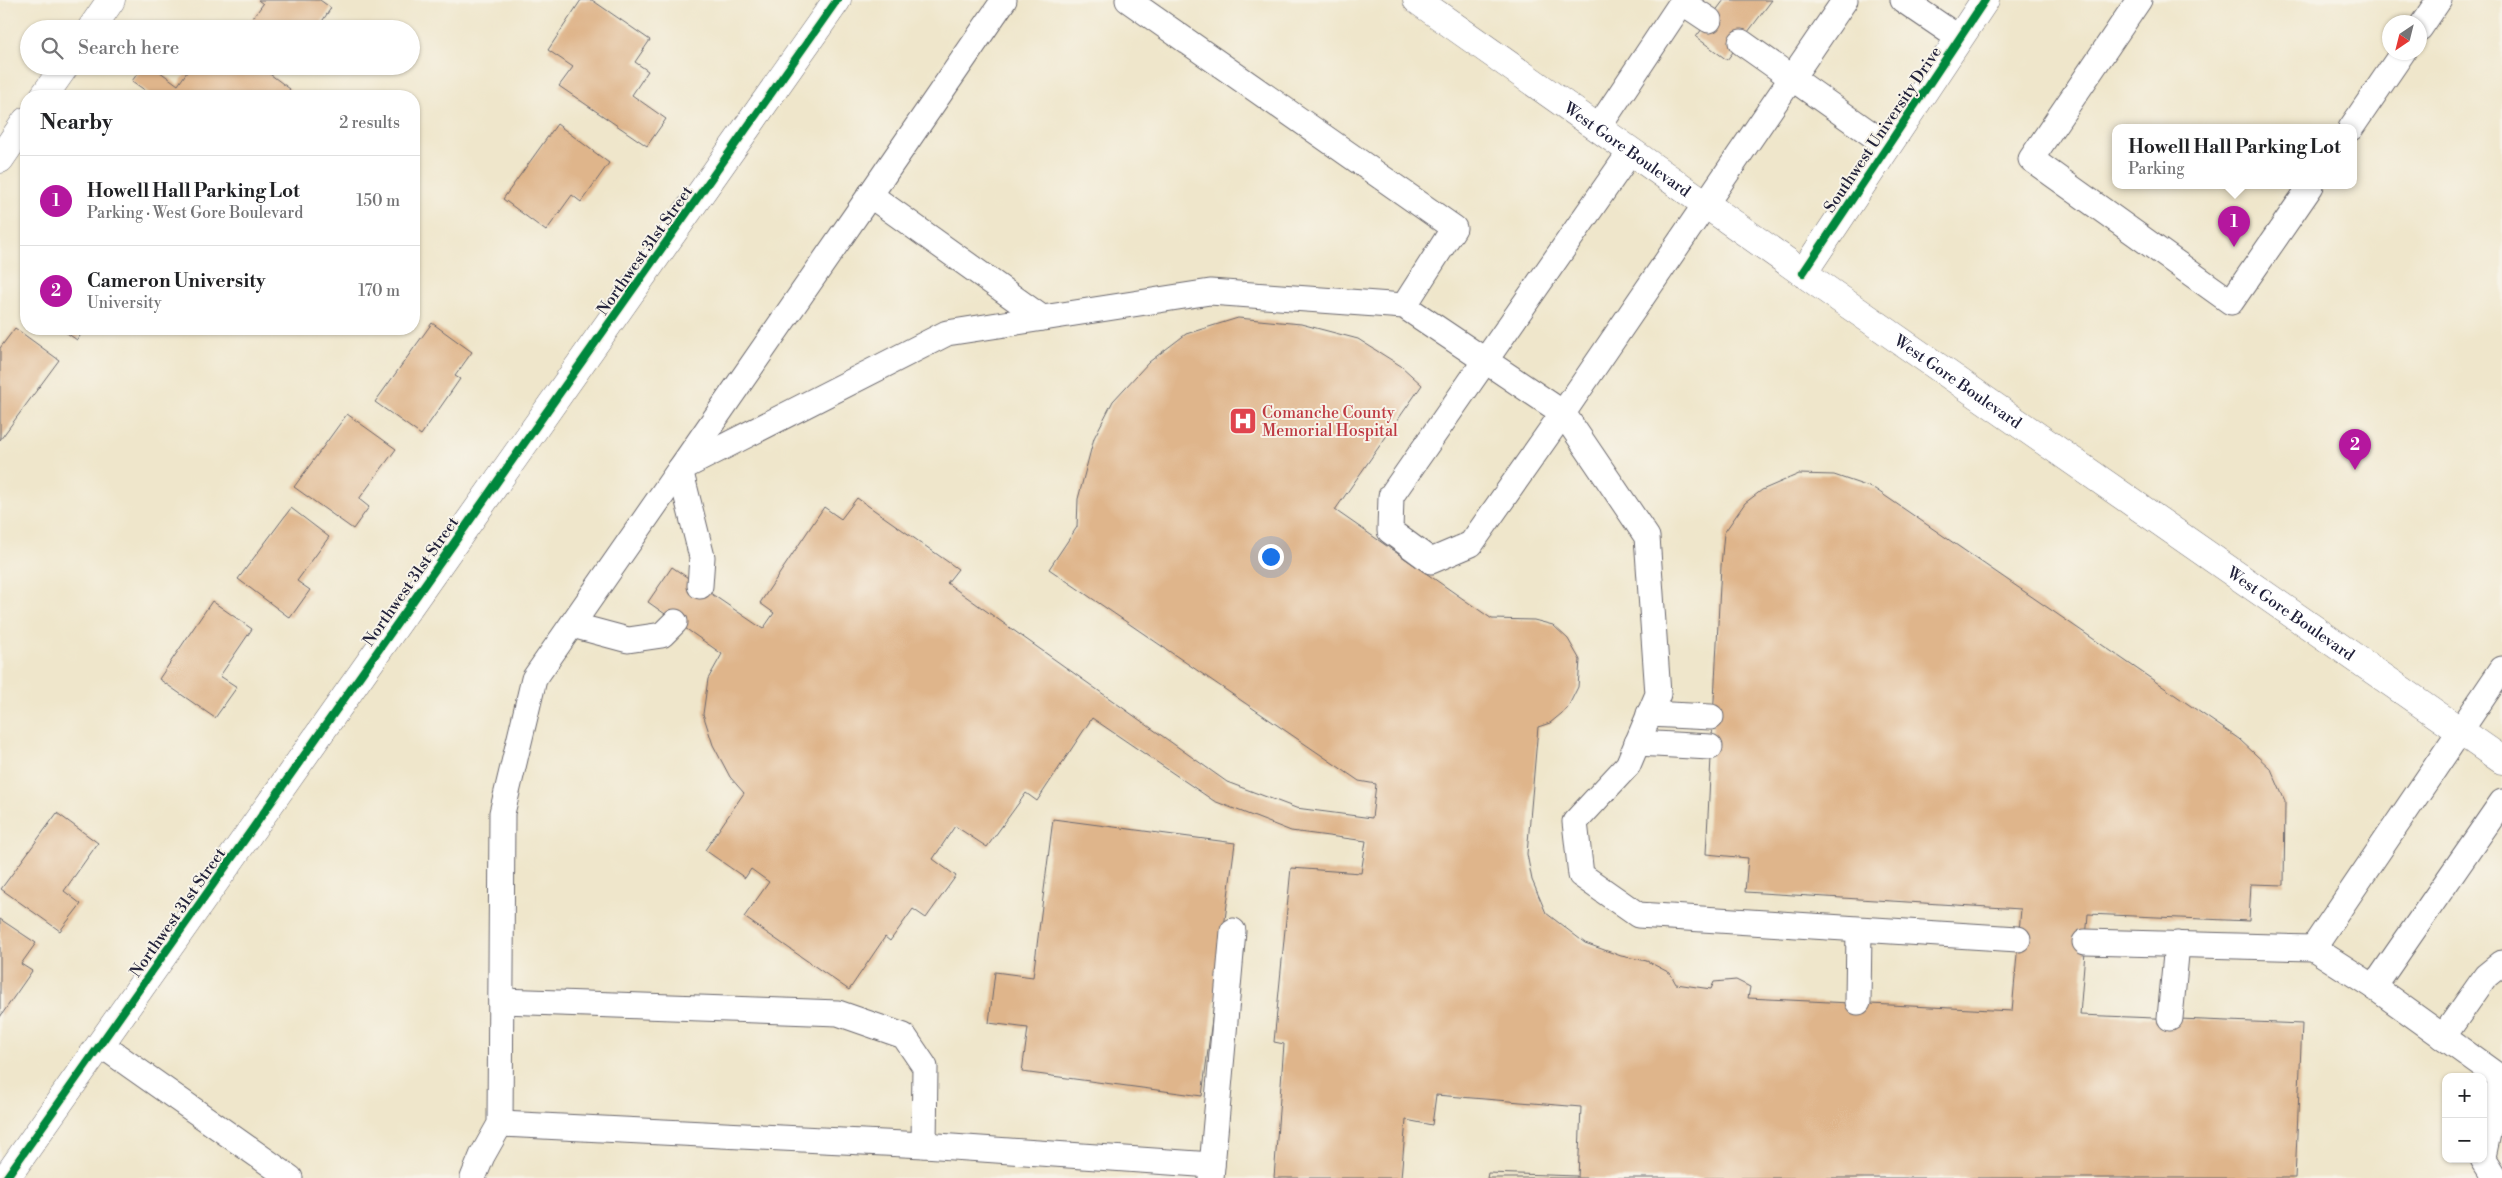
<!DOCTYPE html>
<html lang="en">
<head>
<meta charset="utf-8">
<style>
	body { margin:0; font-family:"Libre Bodoni",serif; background:#f2f2f2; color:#202124 }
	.controls { position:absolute; right:15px; bottom:15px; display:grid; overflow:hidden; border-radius:10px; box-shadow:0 1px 4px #0004 }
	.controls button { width:45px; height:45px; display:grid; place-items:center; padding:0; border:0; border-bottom:1px solid #e0e0e0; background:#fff; color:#202124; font:25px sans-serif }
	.compass { position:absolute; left:2382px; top:15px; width:45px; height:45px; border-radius:50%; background:#fff; box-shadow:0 1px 4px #0004; rotate:215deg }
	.you { position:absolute; left:1270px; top:556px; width:18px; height:18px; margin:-12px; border:4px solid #fff; border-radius:50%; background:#1a73e8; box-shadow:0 0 0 8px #1a73e833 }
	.badge { display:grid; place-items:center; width:32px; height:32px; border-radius:50%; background:#b5179e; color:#fff; font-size:16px; font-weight:700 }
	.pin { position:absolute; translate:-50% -41px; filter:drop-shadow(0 1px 2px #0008) }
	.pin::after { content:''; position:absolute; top:26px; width:18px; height:15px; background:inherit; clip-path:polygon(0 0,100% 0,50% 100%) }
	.popup { position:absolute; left:2112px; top:124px; width:245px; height:65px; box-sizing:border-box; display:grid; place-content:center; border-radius:10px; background:#fff; filter:drop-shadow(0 1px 4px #0005); font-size:16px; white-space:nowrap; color:#757577 }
	.popup b { font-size:19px; color:#202124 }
	.popup::after { content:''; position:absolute; left:50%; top:100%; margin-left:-10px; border:10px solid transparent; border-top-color:#fff }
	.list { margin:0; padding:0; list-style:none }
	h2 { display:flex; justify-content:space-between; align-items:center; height:65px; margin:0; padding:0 20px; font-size:21px }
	h2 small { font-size:16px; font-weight:400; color:#757577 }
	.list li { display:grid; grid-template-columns:32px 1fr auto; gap:15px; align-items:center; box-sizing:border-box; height:90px; padding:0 20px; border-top:1px solid #e0e0e0 }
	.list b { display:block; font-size:19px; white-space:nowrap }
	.list p { margin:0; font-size:16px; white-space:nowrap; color:#757577 }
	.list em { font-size:16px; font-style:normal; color:#757577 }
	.icon { flex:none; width:28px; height:28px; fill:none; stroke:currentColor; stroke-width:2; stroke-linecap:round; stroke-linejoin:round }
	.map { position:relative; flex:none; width:2502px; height:1178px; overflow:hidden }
	.search { position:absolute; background:#fff; box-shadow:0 1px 4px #0004; left:20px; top:20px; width:400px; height:55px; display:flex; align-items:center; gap:12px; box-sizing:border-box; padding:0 18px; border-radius:28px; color:#757577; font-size:19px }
	.panel { position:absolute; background:#fff; box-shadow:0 1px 4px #0004; left:20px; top:90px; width:400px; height:245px; border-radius:20px }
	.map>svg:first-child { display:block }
	.building { fill:#dfb58b }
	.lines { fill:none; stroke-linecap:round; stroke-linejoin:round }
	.lane-casing { stroke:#6a676d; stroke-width:27 }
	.street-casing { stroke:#6a676d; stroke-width:29 }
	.secondary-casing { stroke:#6a676d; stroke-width:29 }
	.lane { stroke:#fff; stroke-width:25 }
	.street { stroke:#fff; stroke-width:28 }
	.secondary { stroke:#fff; stroke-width:28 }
	.cycleway-casing { stroke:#f7f3e8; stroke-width:11 }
	.cycleway { stroke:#00873e; stroke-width:8 }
	.labels { text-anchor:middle; stroke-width:4; stroke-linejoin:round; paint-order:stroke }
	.street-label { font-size:16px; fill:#22223b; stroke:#f7f3e8 }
	.health-label { font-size:16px; fill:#be3a42; stroke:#f7f3e8; text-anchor:start }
</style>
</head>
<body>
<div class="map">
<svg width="2502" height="1178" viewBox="0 0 2502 1178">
	<rect width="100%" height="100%" fill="#f7f3e8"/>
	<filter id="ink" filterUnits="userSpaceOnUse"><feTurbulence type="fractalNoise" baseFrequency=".02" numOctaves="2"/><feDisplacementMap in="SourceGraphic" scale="10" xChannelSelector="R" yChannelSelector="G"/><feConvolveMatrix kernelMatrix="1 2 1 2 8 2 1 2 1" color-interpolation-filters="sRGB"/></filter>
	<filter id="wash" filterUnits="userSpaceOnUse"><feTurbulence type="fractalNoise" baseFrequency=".0096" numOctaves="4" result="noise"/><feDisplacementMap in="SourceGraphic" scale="20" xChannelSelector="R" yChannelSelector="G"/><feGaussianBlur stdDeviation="1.12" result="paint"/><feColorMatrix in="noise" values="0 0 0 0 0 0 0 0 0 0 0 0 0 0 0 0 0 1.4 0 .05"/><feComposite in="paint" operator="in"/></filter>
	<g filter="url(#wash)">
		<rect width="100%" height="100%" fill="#efe6cb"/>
		<g id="blocks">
			<g class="building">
				<polygon points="258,0 320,0 331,8 317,29 261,29 250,22 263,4"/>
				<polygon points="581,0 592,0 650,40 635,62 648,71 632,95 666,119 647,146 559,86 573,67 548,50"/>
				<polygon points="1724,0 1772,0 1727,60 1696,37"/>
				<polygon points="143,66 152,66 178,85 191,66 259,66 290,89 285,96 153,96 132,81"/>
				<polygon points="557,124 609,163 581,202 572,195 546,231 503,199"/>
				<polygon points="1238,318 1301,324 1358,339 1401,366 1422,385 1335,510 1492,619 1534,620 1553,625 1568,639 1580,660 1578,687 1567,709 1550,723 1538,727 1527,854 1532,880 1546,913 1585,943 1621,956 1647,961 1670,973 1676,984 1711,989 1714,982 1736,980 1750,987 1748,998 2012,1011 2021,909 1745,892 1748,858 1706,854 1721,566 1724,533 1745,503 1762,490 1799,474 1834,475 1875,489 2239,739 2271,769 2285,801 2284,885 2251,884 2249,921 2088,914 2080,1015 2302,1024 2295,1178 1578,1178 1581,1107 1436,1095 1432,1125 1406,1120 1401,1178 1274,1178 1284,1044 1274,1042 1291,868 1361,873 1366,841 1291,831 1214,801 1092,718 1037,801 1026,793 987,847 955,826 933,859 956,876 926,918 913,909 890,941 885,937 849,990 744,917 769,882 751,869 745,878 705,850 744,793 730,777 713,745 703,714 708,679 722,654 648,602 672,567 763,629 774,613 760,603 824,507 841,519 857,498 958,569 947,583 1227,782 1296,808 1372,818 1376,784 1359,781 1049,569 1077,527 1078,499 1094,438 1113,401 1149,362 1186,334"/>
				<polygon points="432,323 472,352 455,376 460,379 421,435 375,402"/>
				<polygon points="15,328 59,360 0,440 0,348"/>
				<polygon points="61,329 85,329 77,340"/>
				<polygon points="347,414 396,449 359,499 369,507 353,529 294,487"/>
				<polygon points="291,508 329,537 297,581 310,590 290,618 238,579"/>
				<polygon points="212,601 252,629 220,676 237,687 215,718 159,679"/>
				<polygon points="57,813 98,843 64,891 81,904 60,931 1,889"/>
				<polygon points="1053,819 1235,843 1202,1096 1022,1072 1028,1028 989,1023 995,972 1033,977"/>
				<polygon points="0,919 36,943 21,964 32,971 0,1017"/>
				<polygon points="1488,1173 1577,1176 1577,1178 1487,1178"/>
			</g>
		</g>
	</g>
	<g filter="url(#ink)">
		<use href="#blocks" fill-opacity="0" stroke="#6a676d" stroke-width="1"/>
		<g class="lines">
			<g class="lane-casing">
				<g id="lane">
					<polyline points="1128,0 1454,228 1404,306"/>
					<polyline points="1903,0 1959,38"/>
					<polyline points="2139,0 2031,159 2231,302 2311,186"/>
					<polyline points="2420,28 2439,0"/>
					<polyline points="1741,42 1888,146"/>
					<polyline points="1598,128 1682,2 1709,20"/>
					<polyline points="2351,128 2403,52"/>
					<polyline points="1631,151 1391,496 1390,531 1431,561 1471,544 1563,413 1845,0"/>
					<polyline points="870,195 1004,0"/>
					<polyline points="700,586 702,557 680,469 870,195 1042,318"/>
					<polyline points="572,625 628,640 662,635 675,622"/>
					<polyline points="1649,714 1711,717"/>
					<polyline points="1637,743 1710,747"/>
					<polyline points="2085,942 2313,948 2374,987 2502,1079"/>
					<polyline points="2313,948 2502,669"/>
					<polyline points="2374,987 2502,802"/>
					<polyline points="501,1001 838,1013 904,1036 925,1067 924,1145"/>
					<polyline points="1858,1002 1859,930"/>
					<polyline points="2170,1018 2177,944"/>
					<polyline points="2443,1037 2486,976 2502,963"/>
					<polyline points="100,1044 290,1178"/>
					<polyline points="500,1124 924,1145 1212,1165"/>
					<polyline points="2483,1157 2500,1077"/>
					<polyline points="2483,1159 2495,1178"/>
					<polyline points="473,1178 482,1156 500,1124 502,813 534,679 680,469 947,333 1210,292 1404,306 1563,413 1647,537 1658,694 1628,765 1575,822 1581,875 1638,915 2018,939"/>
					<polyline points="1211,1178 1233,931"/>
				</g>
			</g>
			<g class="street-casing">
				<g id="street">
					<polyline points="91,29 111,0"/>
					<polyline points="44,96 65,66"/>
					<polyline points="0,159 26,121"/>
					<polyline points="1803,273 1985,0"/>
					<polyline points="6,1178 837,0"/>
				</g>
			</g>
			<g class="secondary-casing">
				<g id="secondary">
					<path id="s1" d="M1417,0L1803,273L2502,760"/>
				</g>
			</g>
			<use href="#lane" class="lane"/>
			<use href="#street" class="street"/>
			<use href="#secondary" class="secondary"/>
			<g class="cycleway-casing">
				<g id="cycleway">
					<polyline points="1803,273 1985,0"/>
					<polyline points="6,1178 837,0"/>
				</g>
			</g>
			<use href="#cycleway" class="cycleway"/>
		</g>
	</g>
	<defs>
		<g id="hospital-square" transform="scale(1.4375)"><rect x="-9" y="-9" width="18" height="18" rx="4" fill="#e0444e" stroke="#f7f3e8"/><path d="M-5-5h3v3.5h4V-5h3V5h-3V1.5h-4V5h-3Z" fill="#fff"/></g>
	</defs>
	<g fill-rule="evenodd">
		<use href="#hospital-square" x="1243" y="421"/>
	</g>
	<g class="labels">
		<g class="street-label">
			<text transform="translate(1882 129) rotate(-56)" y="6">Southwest University Drive</text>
			<text dy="6" stroke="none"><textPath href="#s1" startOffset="258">West Gore Boulevard</textPath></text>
			<text transform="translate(644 250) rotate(-55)" y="6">Northwest 31st Street</text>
			<text dy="6" stroke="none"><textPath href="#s1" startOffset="662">West Gore Boulevard</textPath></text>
			<text transform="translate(410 581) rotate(-55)" y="6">Northwest 31st Street</text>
			<text dy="6" stroke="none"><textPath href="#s1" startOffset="1068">West Gore Boulevard</textPath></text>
			<text transform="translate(177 912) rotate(-55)" y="6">Northwest 31st Street</text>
		</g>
		<g class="health-label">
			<text x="1262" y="418">Comanche County<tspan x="1262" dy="18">Memorial Hospital</tspan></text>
		</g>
	</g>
</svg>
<div class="controls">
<button>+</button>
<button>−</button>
</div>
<svg class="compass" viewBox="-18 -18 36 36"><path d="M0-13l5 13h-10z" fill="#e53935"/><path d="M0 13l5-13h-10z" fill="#757577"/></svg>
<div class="you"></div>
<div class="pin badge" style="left:2234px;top:247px">1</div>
<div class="popup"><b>Howell Hall Parking Lot</b>Parking</div>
<div class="pin badge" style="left:2355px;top:470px">2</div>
<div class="search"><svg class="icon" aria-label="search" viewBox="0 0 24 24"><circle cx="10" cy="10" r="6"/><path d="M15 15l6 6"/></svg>Search here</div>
<section class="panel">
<h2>Nearby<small>2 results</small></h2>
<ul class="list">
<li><span class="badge">1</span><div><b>Howell Hall Parking Lot</b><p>Parking · West Gore Boulevard</p></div><em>150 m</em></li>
<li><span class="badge">2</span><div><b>Cameron University</b><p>University</p></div><em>170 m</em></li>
</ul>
</section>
</div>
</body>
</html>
